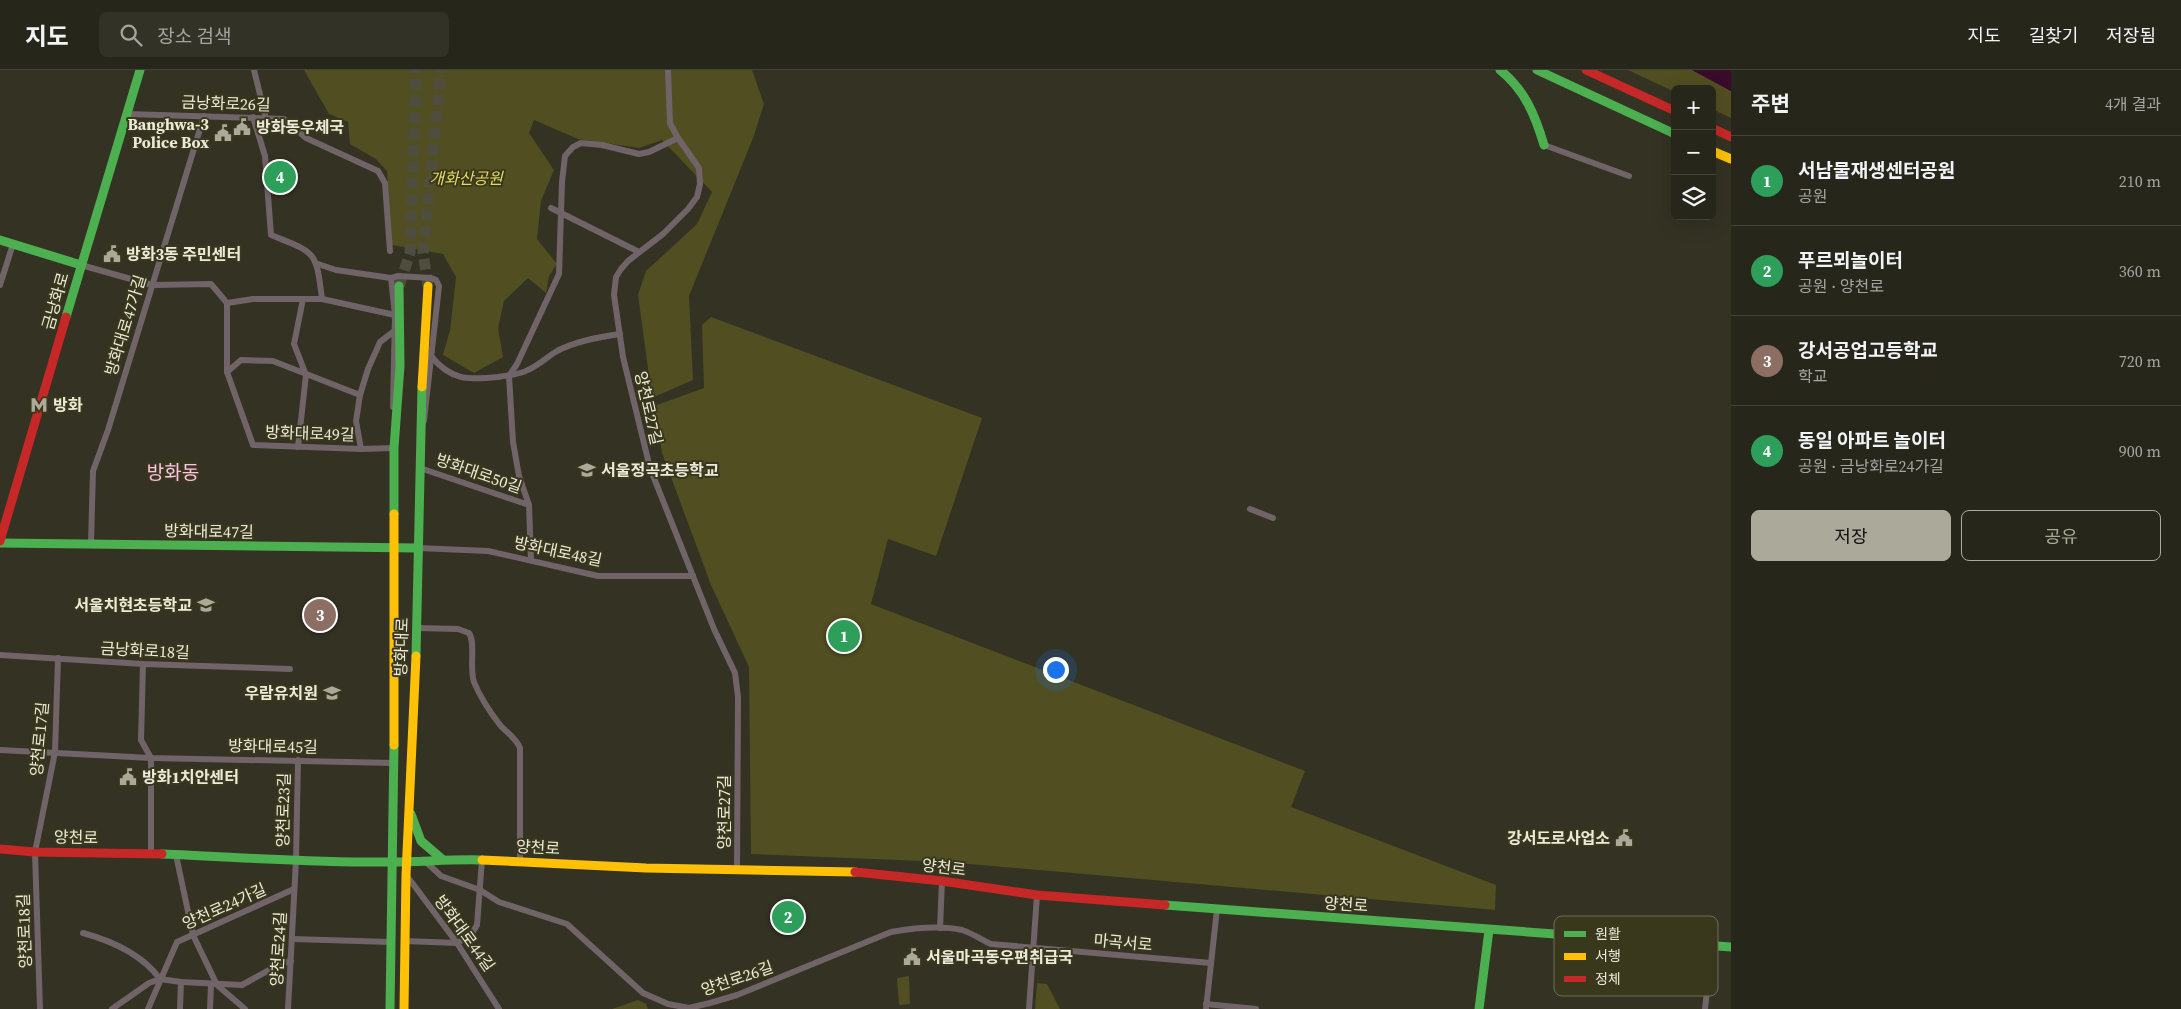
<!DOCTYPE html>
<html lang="ko">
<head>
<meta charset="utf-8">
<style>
	body { margin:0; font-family:"Source Serif 4","Noto Sans KR",serif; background:#323227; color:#f1f3f6 }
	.controls { position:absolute; right:15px; top:15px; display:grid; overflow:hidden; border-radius:8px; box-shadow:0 5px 20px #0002 }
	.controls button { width:45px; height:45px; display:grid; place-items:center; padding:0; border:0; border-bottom:1px solid #424339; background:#26261a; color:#f1f3f6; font:25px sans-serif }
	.you { position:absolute; left:1055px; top:599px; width:18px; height:18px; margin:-12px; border:4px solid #fff; border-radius:50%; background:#1a73e8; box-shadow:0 0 0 8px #1a73e833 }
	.badge { display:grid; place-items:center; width:32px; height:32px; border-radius:50%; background:#abaa9a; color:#fff; font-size:16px; font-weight:700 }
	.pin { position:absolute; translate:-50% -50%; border:2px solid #fff; box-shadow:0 1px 5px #0006 }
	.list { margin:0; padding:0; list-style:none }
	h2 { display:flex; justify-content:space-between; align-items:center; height:65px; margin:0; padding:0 20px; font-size:21px }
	h2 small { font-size:16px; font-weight:400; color:#a4a5a2 }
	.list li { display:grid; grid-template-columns:32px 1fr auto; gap:15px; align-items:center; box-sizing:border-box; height:90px; padding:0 20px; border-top:1px solid #424339 }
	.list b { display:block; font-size:19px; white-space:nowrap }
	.list p { margin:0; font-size:16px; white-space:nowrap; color:#a4a5a2 }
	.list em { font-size:16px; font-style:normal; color:#a4a5a2 }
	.actions { display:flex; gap:10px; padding:15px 20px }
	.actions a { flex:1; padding:11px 0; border:1px solid #abaa9a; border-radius:8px; text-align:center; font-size:18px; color:#abaa9a }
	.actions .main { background:#abaa9a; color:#111 }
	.icon { flex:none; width:28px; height:28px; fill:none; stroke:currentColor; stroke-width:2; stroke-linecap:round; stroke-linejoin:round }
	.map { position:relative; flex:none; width:1731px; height:939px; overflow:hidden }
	header { display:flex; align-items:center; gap:30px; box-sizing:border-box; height:70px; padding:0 25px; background:#26261a; border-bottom:1px solid #424339 }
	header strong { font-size:24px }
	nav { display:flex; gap:28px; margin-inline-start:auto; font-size:18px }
	.search { width:350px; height:45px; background:#323227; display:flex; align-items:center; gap:12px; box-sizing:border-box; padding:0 18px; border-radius:8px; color:#a4a5a2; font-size:19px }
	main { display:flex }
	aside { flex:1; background:#26261a }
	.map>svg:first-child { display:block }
	.green { fill:#514e21 }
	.water { fill:#390a29 }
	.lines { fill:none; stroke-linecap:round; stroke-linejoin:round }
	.highway-tunnel { stroke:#4f4e3e; stroke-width:11; stroke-dasharray:11 5.5; stroke-linecap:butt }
	.street { stroke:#716468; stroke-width:6 }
	.fast { stroke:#4caf50; stroke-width:9 }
	.slow { stroke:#ffc107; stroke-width:9 }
	.jam { stroke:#c62828; stroke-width:9 }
	.labels { text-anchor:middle; stroke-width:4; stroke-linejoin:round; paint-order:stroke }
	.street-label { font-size:16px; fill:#ebeada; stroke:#3a381c }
	.poi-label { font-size:16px; font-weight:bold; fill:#ebeada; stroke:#3a381c; text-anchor:start }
	.park-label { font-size:16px; font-style:italic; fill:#e5da60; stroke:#3a381c }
	.quarter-label { font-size:19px; fill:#fdc2e4; stroke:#3a381c }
	.key { fill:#3a381c; stroke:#6f6d55; stroke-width:1 }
	.key-label { font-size:14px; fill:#ebeada }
</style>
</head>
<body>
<header>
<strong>지도</strong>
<div class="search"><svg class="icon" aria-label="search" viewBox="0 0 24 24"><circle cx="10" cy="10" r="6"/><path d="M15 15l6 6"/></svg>장소 검색</div>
<nav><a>지도</a><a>길찾기</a><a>저장됨</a></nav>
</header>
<main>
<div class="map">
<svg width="1731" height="939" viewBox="0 0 1731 939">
	<rect width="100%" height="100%" fill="#333223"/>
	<g class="green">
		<polygon points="304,0 752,0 764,34 753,68 689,226 693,310 652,328 638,225 646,201 697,154 712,122 662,70 639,78 578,69 534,50 529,63 554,100 541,131 537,169 557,194 549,206 546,223 528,208 504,231 498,258 503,287 474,303 443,285 450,260 456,207 443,184 392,175 387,101 376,89 350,74 348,52 329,44"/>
		<polygon points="1628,0 1692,0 1731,21 1731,48 1712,39 1712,19 1675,19 1675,22"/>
		<polygon points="711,247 982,348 936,486 888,469 871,534 1305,701 1291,737 1496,815 1495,840 946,792 751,784 749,597 711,515 662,383 654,336 704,318 702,255"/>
		<rect x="775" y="842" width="27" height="10"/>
		<polygon points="909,906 910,934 899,935 897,908"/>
		<polygon points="1037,913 1047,914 1060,939 1035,939"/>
		<polygon points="638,930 646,934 648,939 612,939"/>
	</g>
	<polygon class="water" points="1692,0 1731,0 1731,21"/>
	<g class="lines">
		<g class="highway-tunnel">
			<polyline points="399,216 410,183 416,0"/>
			<polyline points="428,216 423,183 441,0"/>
		</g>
		<g class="street">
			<polyline points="254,0 266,49"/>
			<polyline points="668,0 670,53 678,68 699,98 700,114 697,127 688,139 663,164 628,191 621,199 616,207 614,225 623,287 650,398 714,559 735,603 738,627 737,799"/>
			<polyline points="127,44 284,49 306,68 378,101 385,113 390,181"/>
			<path d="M253,47L265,86L271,165C315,183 316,179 322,229"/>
			<polyline points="1544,75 1629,106"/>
			<polyline points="551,138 639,182"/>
			<polyline points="318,194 336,200 391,208"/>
			<polyline points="81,195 152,215 211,214 227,233"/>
			<polyline points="0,215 13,174"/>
			<polyline points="227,233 227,302 253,375 361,379 394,378"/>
			<polyline points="227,233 253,229 322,229 395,245"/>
			<path d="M430,285C451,311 468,310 498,307C508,305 519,305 528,300C539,295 547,287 557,281C576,271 598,267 620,264"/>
			<polyline points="227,302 241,290 273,291 360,325"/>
			<polyline points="393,337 395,245 391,208 398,206 431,208 436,210 439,216 424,351"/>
			<polyline points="298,377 306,305 294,274 303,229"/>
			<polyline points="361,379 356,351 360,325 368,299 380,272 393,262"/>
			<polyline points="420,398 529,435 531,490"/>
			<polyline points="529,435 519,406 513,372 509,306 517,294 559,204 562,112 565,86 573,77 581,73 602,75 639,84 649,82 678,68"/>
			<polyline points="1250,439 1273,448"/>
			<polyline points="91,474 93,401 108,360 204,46"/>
			<polyline points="418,478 488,481 598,506 693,506"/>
			<path d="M417,558L458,559L469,563C476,573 469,598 474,612C480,627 490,642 500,655C507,663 516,668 520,678V790"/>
			<polyline points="0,585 143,594 290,599"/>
			<polyline points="143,594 141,670 151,688 151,783"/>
			<polyline points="0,680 151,688 394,693"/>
			<polyline points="176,785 193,865 217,915 245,939"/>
			<path d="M424,790L441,806L480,820L499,832L567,854L643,923L668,934L689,938L710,933L737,925L891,862C914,858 939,855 962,860C972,863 982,870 991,874L1211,893"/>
			<polyline points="407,806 457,873 499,939"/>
			<polyline points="940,858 942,811"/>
			<path d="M83,863C112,871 142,884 160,909"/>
			<polyline points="292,869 391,872"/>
			<polyline points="404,871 457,873 471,865 477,855 482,790"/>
			<polyline points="1206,934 1256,939"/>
			<polyline points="40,939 35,782 55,682 58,588"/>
			<polyline points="112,939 149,913 160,909 181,912 242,915 280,894 291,891"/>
			<polyline points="148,939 177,872 294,819"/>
			<polyline points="180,939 181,912"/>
			<polyline points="210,939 211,915"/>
			<polyline points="288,939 296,790 298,690"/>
			<polyline points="1029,939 1037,825"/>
			<polyline points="1206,939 1217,839"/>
			<polyline points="1705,939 1712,876"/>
		</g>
		<g class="fast">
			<path d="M1500,0C1525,20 1535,45 1544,75"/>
			<polyline points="1537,0 1675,64"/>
			<polyline points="0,170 81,195"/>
			<polyline points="66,247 140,0"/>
			<polyline points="394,444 394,378 400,296 399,216"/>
			<polyline points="0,473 418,478"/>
			<polyline points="416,586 422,317"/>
			<polyline points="411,744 421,771 442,789"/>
			<path d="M162,784C238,787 315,793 391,792C421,792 452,789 482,790"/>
			<polyline points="1165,835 1731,877"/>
			<polyline points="390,939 394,675"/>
			<polyline points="1479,939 1489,860"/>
		</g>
		<g class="slow">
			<polyline points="1712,81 1731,89"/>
			<polyline points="422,317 428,216"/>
			<polyline points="394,444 394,675"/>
			<polyline points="482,790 646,798 855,802"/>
			<polyline points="404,939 406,805 416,586"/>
		</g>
		<g class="jam">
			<polyline points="1586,0 1675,41"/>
			<polyline points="1712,58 1731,67"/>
			<polyline points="0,471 66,247"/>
			<polyline points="0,779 35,782 162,784"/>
			<polyline points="855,802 942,811 1037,825 1165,835"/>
		</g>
	</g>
	<defs>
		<g id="civic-bare" transform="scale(1.35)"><path d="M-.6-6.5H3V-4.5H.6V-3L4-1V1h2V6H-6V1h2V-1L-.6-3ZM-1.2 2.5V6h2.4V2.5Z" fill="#abaa9a" stroke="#3a381c" stroke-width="2.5" paint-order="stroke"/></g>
		<g id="metro-bare" transform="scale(1.35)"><path d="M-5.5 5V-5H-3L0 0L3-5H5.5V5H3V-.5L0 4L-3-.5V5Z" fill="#abaa9a" stroke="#3a381c" stroke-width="2.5" paint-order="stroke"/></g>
		<g id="school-bare" transform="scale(1.35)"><path d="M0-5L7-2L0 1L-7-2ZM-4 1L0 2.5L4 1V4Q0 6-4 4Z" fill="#abaa9a" stroke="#3a381c" stroke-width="2.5" paint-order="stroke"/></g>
	</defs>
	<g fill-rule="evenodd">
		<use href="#civic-bare" x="242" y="57"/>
		<use href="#civic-bare" x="223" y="63"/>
		<use href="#civic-bare" x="112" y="184"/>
		<use href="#metro-bare" x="39" y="335"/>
		<use href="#school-bare" x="587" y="400"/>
		<use href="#school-bare" x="206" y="535"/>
		<use href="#school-bare" x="332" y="623"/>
		<use href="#civic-bare" x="128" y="707"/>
		<use href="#civic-bare" x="1624" y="768"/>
		<use href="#civic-bare" x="912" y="887"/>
	</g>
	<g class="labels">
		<g class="street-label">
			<text transform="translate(226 33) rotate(2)" y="6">금낭화로26길</text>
			<text transform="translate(55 231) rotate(-74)" y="6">금낭화로</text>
			<text transform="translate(125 255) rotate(-73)" y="6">방화대로47가길</text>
			<text transform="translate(649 338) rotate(77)" y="6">양천로27길</text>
			<text transform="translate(310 363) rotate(2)" y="6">방화대로49길</text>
			<text transform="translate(479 403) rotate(19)" y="6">방화대로50길</text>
			<text transform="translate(209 461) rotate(1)" y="6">방화대로47길</text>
			<text transform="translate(558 481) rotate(12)" y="6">방화대로48길</text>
			<text transform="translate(401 577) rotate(-88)" y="6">방화대로</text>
			<text transform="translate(145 580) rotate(3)" y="6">금낭화로18길</text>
			<text transform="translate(39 669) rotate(-85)" y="6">양천로17길</text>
			<text transform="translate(273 676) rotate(1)" y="6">방화대로45길</text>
			<text transform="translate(283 740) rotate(-89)" y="6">양천로23길</text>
			<text transform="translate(724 742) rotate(-90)" y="6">양천로27길</text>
			<text transform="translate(76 767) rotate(1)" y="6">양천로</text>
			<text transform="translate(538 777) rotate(3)" y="6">양천로</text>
			<text transform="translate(944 797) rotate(7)" y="6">양천로</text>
			<text transform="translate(1346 834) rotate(4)" y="6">양천로</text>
			<text transform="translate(224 836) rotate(-24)" y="6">양천로24가길</text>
			<text transform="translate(24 861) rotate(-92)" y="6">양천로18길</text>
			<text transform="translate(465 863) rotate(54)" y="6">방화대로44길</text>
			<text transform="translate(1123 872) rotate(5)" y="6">마곡서로</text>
			<text transform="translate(278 879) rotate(-87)" y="6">양천로24길</text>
			<text transform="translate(737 908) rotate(-19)" y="6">양천로26길</text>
		</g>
		<g class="poi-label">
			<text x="209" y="60" text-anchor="end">Banghwa-3<tspan x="209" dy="18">Police Box</tspan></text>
			<text x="256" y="63">방화동우체국</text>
			<text x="126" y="190">방화3동 주민센터</text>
			<text x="53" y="341">방화</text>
			<text x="601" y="406">서울정곡초등학교</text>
			<text x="192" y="541" text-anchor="end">서울치현초등학교</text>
			<text x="318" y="629" text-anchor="end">우람유치원</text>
			<text x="142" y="713">방화1치안센터</text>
			<text x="1610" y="774" text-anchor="end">강서도로사업소</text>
			<text x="926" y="893">서울마곡동우편취급국</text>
		</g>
		<g class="park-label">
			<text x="466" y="114">개화산공원</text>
		</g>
		<g class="quarter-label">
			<text x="173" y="409">방화동</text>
		</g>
	</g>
	<rect x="1554" y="846" width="164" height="80" rx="8" class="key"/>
	<rect x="1564" y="861" width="22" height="6" fill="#4caf50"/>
	<rect x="1564" y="883" width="22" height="7" fill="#ffc107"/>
	<rect x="1564" y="906" width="22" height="6" fill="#c62828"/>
	<g class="key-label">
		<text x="1595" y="869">원활</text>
		<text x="1595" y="891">서행</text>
		<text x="1595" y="914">정체</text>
	</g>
</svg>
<div class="controls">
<button>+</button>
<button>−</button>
<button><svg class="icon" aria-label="layers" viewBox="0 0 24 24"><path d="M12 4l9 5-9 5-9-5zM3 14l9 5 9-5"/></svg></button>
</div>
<div class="you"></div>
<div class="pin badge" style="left:844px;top:566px;background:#2e9e5b">1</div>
<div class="pin badge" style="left:788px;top:847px;background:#2e9e5b">2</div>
<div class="pin badge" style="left:320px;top:545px;background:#8d6e63">3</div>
<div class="pin badge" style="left:280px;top:107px;background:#2e9e5b">4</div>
</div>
<aside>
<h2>주변<small>4개 결과</small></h2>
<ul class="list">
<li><span class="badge" style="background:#2e9e5b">1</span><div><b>서남물재생센터공원</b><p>공원</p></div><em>210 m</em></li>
<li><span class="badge" style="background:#2e9e5b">2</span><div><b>푸르뫼놀이터</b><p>공원 · 양천로</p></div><em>360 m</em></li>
<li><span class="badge" style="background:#8d6e63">3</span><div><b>강서공업고등학교</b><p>학교</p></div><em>720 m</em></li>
<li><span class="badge" style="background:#2e9e5b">4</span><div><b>동일 아파트 놀이터</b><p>공원 · 금낭화로24가길</p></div><em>900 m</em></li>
</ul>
<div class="actions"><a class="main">저장</a><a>공유</a></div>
</aside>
</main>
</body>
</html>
